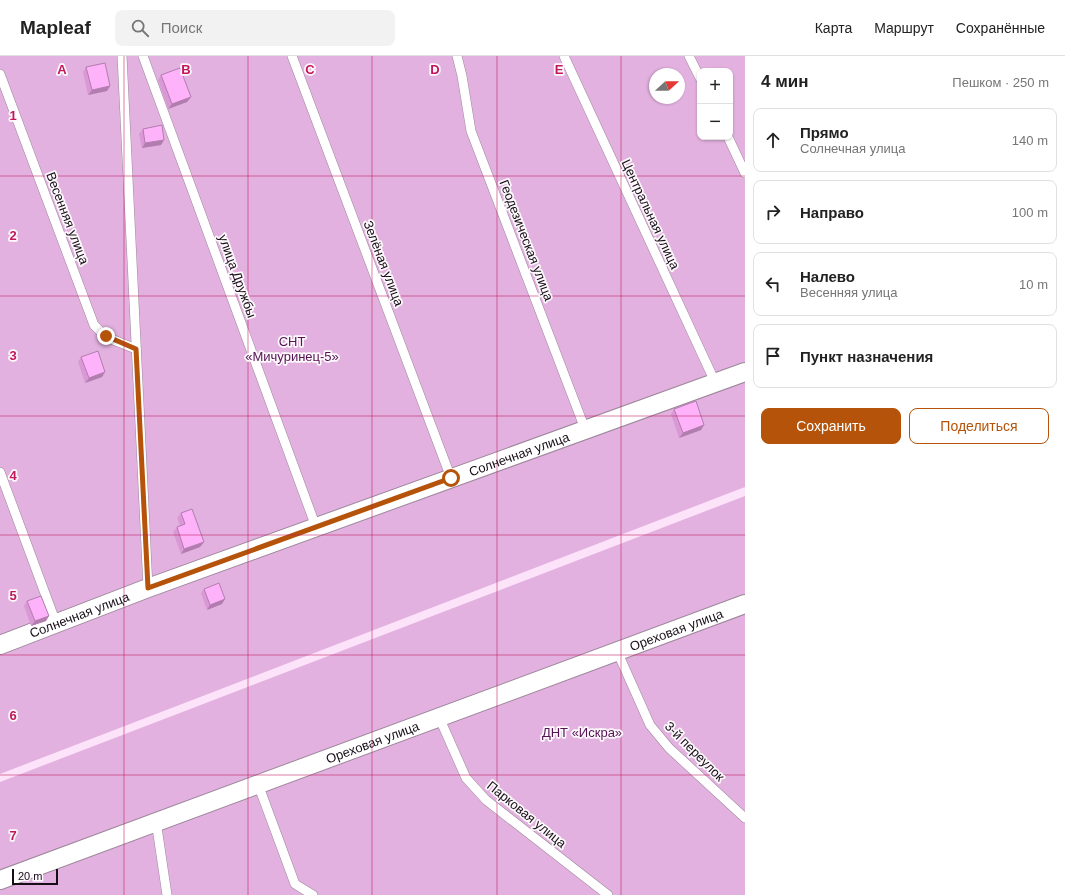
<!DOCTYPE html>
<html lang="ru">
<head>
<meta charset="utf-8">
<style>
	body { margin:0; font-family:Helvetica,sans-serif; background:#f2f2f2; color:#222 }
	.controls { position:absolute; right:12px; top:12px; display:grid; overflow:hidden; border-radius:8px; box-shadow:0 1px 3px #0004 }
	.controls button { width:36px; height:36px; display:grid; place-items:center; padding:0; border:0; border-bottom:1px solid #e0e0e0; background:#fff; color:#222; font:20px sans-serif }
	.compass { position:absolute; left:649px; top:12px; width:36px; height:36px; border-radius:50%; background:#fff; box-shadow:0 1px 3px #0004; rotate:69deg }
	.scale { position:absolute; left:12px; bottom:10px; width:46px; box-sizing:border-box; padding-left:4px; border:2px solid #160e16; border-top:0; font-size:11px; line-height:14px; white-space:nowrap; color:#160e16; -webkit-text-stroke:3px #fdf8fc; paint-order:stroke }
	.stop { position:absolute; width:12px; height:12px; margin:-9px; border:3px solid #b45309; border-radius:50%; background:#fff }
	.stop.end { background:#b45309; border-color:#fff; box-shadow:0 1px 4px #0008 }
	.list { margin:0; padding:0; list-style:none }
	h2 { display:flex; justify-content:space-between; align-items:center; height:52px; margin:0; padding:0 16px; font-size:17px }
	h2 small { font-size:13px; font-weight:400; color:#767676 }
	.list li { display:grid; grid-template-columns:26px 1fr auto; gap:12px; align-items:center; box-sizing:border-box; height:64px; margin:0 8px 8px; padding:0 8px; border:1px solid #e0e0e0; border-radius:8px }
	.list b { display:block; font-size:15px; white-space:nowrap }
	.list p { margin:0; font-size:13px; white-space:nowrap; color:#767676 }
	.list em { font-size:13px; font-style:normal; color:#767676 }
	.actions { display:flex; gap:8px; padding:12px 16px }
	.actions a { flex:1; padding:9px 0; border:1px solid #b45309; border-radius:8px; text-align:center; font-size:14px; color:#b45309 }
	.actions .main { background:#b45309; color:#fff }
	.icon { flex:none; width:22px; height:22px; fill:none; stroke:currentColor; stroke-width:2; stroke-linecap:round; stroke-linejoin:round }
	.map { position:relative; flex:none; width:745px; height:839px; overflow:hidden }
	header { display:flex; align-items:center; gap:24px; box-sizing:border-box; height:56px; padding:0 20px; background:#fff; border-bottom:1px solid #e0e0e0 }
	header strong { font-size:19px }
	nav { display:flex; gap:22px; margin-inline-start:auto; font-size:14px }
	.search { width:280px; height:36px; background:#f2f2f2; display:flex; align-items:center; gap:10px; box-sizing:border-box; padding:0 14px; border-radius:8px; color:#767676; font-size:15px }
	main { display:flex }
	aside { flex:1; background:#fff }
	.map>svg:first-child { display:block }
	.green { fill:#e2b1df; fill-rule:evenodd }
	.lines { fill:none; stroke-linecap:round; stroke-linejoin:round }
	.lane-casing { stroke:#9d879b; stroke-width:10 }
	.street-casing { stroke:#9d879b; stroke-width:20 }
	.lane { stroke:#fff; stroke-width:9 }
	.street { stroke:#fff; stroke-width:18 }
	.wall { fill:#da99d6 }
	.shaded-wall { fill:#b17dae }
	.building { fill:#fdb2f9; stroke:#b17dae }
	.route { stroke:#b45309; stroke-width:5 }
	.grid { fill:none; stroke:#c2185b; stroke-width:1; stroke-opacity:0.55 }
	.labels { text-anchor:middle; stroke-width:3.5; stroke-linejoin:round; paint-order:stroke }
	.street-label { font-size:13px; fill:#160e16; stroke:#fdf8fc }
	.park-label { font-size:13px; fill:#541353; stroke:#fdf8fc }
	.grid-label { font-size:13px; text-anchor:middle; font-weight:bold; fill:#c2185b; stroke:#fdf8fc; stroke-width:3.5; stroke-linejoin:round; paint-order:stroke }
</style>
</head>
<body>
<header>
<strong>Mapleaf</strong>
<div class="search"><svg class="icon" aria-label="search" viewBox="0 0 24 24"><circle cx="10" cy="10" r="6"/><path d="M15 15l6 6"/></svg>Поиск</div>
<nav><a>Карта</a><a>Маршрут</a><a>Сохранённые</a></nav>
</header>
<main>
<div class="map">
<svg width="745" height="839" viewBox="0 0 745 839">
	<rect width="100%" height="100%" fill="#fce3f9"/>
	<g class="green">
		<path d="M0,0H745V431L0,718ZM700,15H730V81H700ZM655,18H679V42H655Z"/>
		<polygon points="745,440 745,839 0,839 0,726"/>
	</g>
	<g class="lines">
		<g class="lane-casing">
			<g id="lane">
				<polyline points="122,0 148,532"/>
				<polyline points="143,0 316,471"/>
				<polyline points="292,0 451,422"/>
				<polyline points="457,0 462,20 471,75 585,373"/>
				<polyline points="564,0 715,326"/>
				<polyline points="689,0 700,22"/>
				<polyline points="0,18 94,269 106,281 136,293"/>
				<polyline points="728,81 745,117"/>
				<polyline points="0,416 56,567"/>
				<polyline points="617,595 650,669 669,692 745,762"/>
				<polyline points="439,661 466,722 486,744 608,839"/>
				<polyline points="258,728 295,828 313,839"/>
				<polyline points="156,765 167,839"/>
			</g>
		</g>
		<g class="street-casing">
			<g id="street">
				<path id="s1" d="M0,589L148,532L745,316"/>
				<path id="s2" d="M0,824L745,548"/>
			</g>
		</g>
		<use href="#lane" class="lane"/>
		<use href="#street" class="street"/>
	</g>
	<g class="wall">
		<polygon points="86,11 110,30 107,35 88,39 83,16"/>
		<polygon points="161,19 191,41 187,46 168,53 158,24"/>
		<polygon points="143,73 161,89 142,92 139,78"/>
		<polygon points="81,301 102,321 85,327 78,306"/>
		<polygon points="674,353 701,374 679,382 671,358"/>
		<polygon points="181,457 204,486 200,491 181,498 173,476 177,471 180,469 177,462"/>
		<polygon points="204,533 222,548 207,554 201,537"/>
		<polygon points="27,545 46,565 31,570 24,550"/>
	</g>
	<g class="shaded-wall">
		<polygon points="110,30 107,35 88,39 92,34"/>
		<polygon points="191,41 187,46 168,53 172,48"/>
		<polygon points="164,84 161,89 142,92 145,87"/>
		<polygon points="105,316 102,321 85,327 89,322"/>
		<polygon points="704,369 701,374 679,382 683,377"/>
		<polygon points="204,486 200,491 181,498 184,493"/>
		<polygon points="225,543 222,548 207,554 210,549"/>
		<polygon points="49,560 46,565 31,570 35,565"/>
	</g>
	<g class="building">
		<polygon points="105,7 110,30 92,34 86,11"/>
		<polygon points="180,12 191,41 172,48 161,19"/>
		<polygon points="162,69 164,84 145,87 143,73"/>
		<polygon points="98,295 105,316 89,322 81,301"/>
		<polygon points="696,345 704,369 683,377 674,353"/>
		<polygon points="192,453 204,486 184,493 177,471 185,468 181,457"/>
		<polygon points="219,527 225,543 210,549 204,533"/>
		<polygon points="41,540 49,560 35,565 27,545"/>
	</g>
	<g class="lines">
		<polyline class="route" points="106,280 136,293 148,532 451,422"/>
	</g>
	<path class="grid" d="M124,0V839M248,0V839M372,0V839M497,0V839M621,0V839M0,120H745M0,240H745M0,360H745M0,479H745M0,599H745M0,719H745"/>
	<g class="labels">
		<g class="street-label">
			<text transform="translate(651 158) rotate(65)" y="5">Центральная улица</text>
			<text transform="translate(68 162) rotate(69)" y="5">Весенняя улица</text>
			<text transform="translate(527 184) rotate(69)" y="5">Геодезическая улица</text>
			<text transform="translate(384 207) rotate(69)" y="5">Зелёная улица</text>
			<text transform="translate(238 220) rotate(70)" y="5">улица Дружбы</text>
			<text dy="5" stroke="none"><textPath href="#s1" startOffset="553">Солнечная улица</textPath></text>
			<text dy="5" stroke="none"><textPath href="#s1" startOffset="85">Солнечная улица</textPath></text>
			<text dy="5" stroke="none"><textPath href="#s2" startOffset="721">Ореховая улица</textPath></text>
			<text dy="5" stroke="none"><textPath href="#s2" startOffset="397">Ореховая улица</textPath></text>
			<text transform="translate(695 695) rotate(45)" y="5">3-й переулок</text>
			<text transform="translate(527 758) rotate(39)" y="5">Парковая улица</text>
		</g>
		<g class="park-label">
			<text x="292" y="290">СНТ<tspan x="292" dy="15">«Мичуринец-5»</tspan></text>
			<text x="582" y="681">ДНТ «Искра»</text>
		</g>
	</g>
	<g class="grid-label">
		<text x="62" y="18">A</text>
		<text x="186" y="18">B</text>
		<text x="310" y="18">C</text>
		<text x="435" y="18">D</text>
		<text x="559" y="18">E</text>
		<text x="13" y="64">1</text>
		<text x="13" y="184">2</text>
		<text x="13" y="304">3</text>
		<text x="13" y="424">4</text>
		<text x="13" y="544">5</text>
		<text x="13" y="664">6</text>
		<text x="13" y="784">7</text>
	</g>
</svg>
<div class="controls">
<button>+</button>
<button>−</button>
</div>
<svg class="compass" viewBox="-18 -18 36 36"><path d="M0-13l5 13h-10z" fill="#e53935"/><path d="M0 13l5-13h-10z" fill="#767676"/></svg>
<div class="scale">20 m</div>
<div class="stop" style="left:451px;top:422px"></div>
<div class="stop end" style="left:106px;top:280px"></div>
</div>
<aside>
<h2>4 мин<small>Пешком · 250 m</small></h2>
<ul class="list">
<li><svg class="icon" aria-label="ahead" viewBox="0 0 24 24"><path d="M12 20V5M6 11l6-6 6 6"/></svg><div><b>Прямо</b><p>Солнечная улица</p></div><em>140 m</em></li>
<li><svg class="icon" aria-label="right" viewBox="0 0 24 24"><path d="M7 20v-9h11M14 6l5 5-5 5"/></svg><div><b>Направо</b></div><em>100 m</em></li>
<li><svg class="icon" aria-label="left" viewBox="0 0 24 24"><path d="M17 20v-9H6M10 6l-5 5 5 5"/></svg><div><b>Налево</b><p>Весенняя улица</p></div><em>10 m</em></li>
<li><svg class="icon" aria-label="arrive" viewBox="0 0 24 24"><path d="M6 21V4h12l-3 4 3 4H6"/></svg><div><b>Пункт назначения</b></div></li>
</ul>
<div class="actions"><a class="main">Сохранить</a><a>Поделиться</a></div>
</aside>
</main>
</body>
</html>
